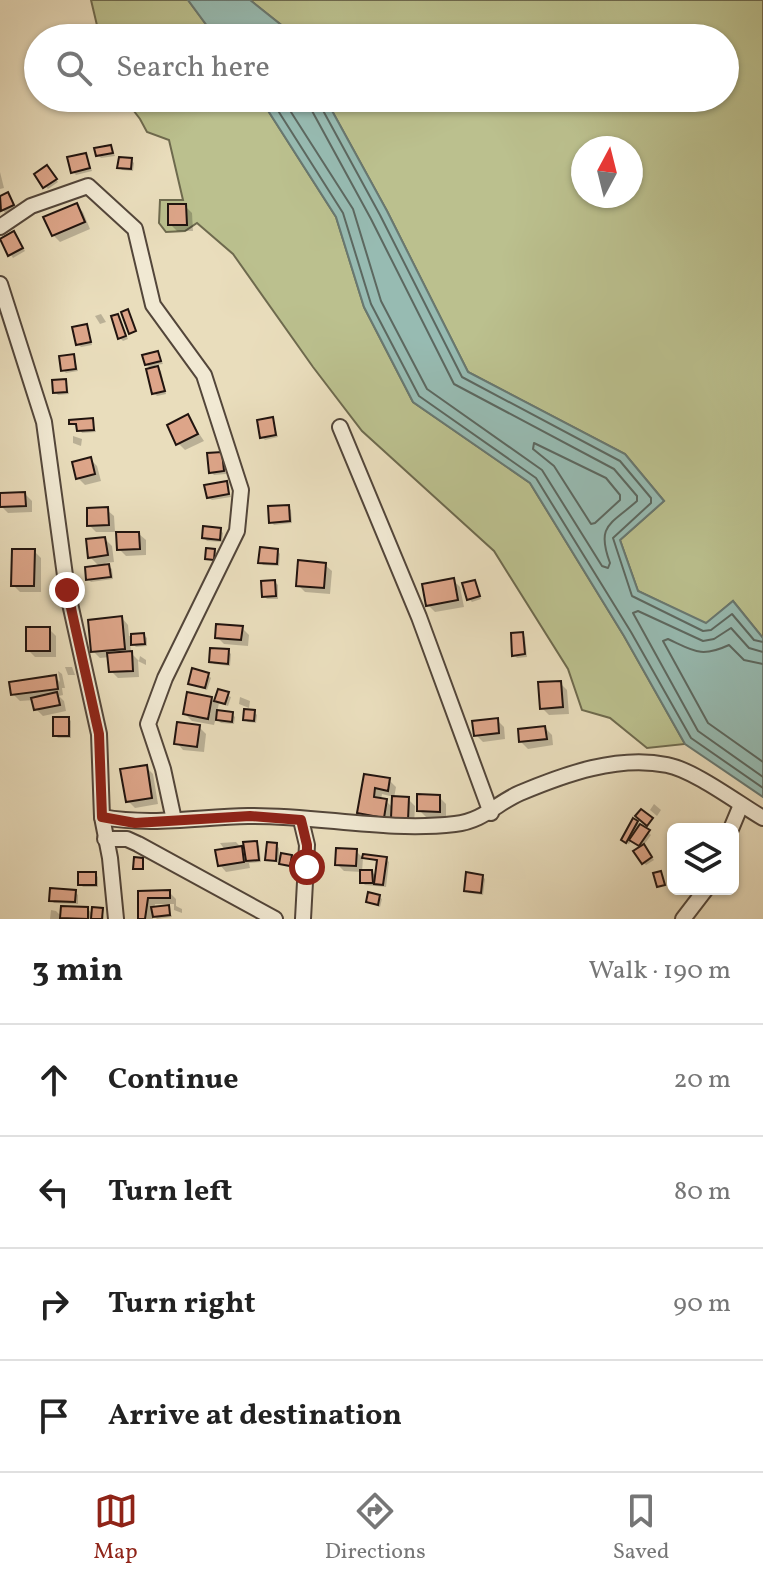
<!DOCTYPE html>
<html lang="en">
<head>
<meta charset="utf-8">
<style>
	body { margin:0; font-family:Vollkorn,serif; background:#f6f6f6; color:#222 }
	.controls { position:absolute; right:24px; bottom:24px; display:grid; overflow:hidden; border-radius:12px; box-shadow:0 2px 6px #0004 }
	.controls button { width:72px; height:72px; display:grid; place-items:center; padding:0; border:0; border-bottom:2px solid #e0e0e0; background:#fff; color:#222; font:40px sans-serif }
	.compass { position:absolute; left:571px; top:136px; width:72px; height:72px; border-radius:50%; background:#fff; box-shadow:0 2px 6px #0004; rotate:7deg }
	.stop { position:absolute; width:24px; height:24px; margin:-18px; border:6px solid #8f2418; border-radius:50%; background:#fff }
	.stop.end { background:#8f2418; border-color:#fff; box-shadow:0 2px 8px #0008 }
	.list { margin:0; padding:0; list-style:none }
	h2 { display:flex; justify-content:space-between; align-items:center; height:104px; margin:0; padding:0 32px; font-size:34px }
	h2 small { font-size:26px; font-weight:400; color:#767676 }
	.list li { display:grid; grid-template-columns:52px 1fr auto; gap:24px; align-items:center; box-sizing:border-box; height:112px; padding:0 32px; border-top:2px solid #e0e0e0 }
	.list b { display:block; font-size:30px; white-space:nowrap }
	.list em { font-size:26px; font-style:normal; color:#767676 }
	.icon { flex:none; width:44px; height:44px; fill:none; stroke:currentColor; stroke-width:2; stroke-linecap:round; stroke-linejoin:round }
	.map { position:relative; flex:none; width:763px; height:919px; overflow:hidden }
	.search { position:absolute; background:#fff; box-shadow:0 2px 6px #0004; left:24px; right:24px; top:24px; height:88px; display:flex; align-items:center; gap:20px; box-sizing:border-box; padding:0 28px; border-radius:44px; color:#767676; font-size:30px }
	.sheet { height:552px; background:#fff }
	nav { display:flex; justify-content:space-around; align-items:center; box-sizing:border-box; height:112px; border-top:2px solid #e0e0e0; background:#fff; font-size:22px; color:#767676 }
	nav a { display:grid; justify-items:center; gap:4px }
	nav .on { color:#8f2418 }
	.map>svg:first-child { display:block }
	.green { fill:#bbc08e; stroke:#6e6a4e; stroke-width:2; fill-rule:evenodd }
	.water { fill:#97bbb2; stroke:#687871; stroke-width:2 }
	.shadow { fill:#0003; fill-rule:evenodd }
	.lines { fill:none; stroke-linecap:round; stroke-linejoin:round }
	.shore { stroke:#5c6860; stroke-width:2 }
	.building { fill:#dda589; stroke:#21140f; stroke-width:2 }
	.minor-casing { stroke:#53463a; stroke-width:18 }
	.minor { stroke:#f1e9d3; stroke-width:14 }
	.route { stroke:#8f2418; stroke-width:10 }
</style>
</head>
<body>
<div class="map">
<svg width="763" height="919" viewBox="0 0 763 919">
	<rect width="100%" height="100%" fill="#e9ddbc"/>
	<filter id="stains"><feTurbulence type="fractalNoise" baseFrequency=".0025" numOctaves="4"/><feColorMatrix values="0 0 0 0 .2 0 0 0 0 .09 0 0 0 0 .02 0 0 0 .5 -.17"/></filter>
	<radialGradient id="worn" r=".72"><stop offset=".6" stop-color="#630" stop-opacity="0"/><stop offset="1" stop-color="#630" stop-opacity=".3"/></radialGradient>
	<g class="green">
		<polygon points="91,0 188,0 216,38 100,38"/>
		<path d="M250,0H763V638L733,601L706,624L638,591L620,540L664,501L625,454L468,372L387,211L325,98H725V38H293L290,32ZM583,148H631V196H583Z"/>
		<polygon points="124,98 260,98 336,217 364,307 413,402 530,483 624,636 685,744 647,748 610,718 582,710 568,669 494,551 362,431 313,367 233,254 197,223 185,231 166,232 159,223 160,200 183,200 169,140 147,132 140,119"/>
	</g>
	<g class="water">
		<polygon points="188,0 250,0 290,32 293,38 216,38"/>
		<polygon points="260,98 325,98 387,211 468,372 625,454 664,501 620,540 638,591 706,623 733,601 763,638 763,797 685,744 624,636 530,483 413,402 364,307 336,217"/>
	</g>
	<g class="shadow">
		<polygon points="111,147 115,156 101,158 98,155"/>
		<polygon points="86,155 92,171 76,175 73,172"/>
		<polygon points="131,160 134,163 133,171 122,170 119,167"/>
		<polygon points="50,171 58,182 48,189 45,186"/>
		<polygon points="0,172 4,188 0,189"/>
		<polygon points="7,194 15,208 5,213 0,205 0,198"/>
		<polygon points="76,205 83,212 90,229 60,242 53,235"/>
		<polygon points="185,206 192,213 193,231 177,231 170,224"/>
		<polygon points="17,237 25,251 13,258 2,240"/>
		<polygon points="101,314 106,322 100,324 95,316"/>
		<polygon points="118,316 128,339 123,341 120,338"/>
		<polygon points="87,326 92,345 81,347 78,344"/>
		<polygon points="158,353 163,364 155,365 161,371 166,394 157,396 154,393 152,370 146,364"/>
		<polygon points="74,356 78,371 66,373 63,370"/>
		<polygon points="66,381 69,394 58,395 55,392"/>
		<polygon points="188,417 204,441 185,450 178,443"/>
		<polygon points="272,419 278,437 265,440 262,437"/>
		<polygon points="92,420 96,432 82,433 78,426 71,424"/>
		<polygon points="73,436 82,439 81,446 73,443"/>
		<polygon points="221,454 224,457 226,474 214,475 211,472"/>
		<polygon points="90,459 97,466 101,481 85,485 78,478"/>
		<polygon points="226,483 231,497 212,500 209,498"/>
		<polygon points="25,494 32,501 32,512 8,513 1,506"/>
		<polygon points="288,507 291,510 292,523 274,525 271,522"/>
		<polygon points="107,510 114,516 115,532 96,532 89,525"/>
		<polygon points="220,530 223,533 222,542 207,541 204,538"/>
		<polygon points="139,534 146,540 146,555 126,556 119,549"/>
		<polygon points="105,539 112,546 114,562 105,563 112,569 113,579 91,582 88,579 100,567 90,557"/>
		<polygon points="34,551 41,558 41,592 20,592 13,585"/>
		<polygon points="278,551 280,554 279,566 263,565 260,562"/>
		<polygon points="325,565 332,571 330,594 305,592 298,585"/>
		<polygon points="453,580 460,587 464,607 435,612 428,605"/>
		<polygon points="275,582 278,585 278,599 267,599 264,596"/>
		<polygon points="474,582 481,599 472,602 469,599"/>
		<polygon points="122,618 128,625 129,636 144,635 147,638 147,646 136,647 130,641 131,653 139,661 140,656 146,660 146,665 138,661 139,677 118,678 111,671 110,657 100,658 93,651"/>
		<polygon points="242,628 249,635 248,646 224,644 217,637"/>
		<polygon points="49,629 56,636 56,657 35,657 28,650"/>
		<polygon points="522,634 525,637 527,657 517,658 514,655"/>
		<polygon points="228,651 231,654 230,666 214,664 211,661"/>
		<polygon points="65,667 72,667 75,675 68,675"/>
		<polygon points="58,671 62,674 65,688 62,688 63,695 59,696 64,701 66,711 43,716 36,709 34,700 20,701 13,694 55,677 60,682"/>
		<polygon points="208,675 211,678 207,690 190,683"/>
		<polygon points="560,683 567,690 569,714 549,715 542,708"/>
		<polygon points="219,692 231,697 228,706 219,703 217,712 232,714 235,717 234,724 221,723 216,718 214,725 192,721 185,714 211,699 216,703"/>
		<polygon points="240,697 250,701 249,708 239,704"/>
		<polygon points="254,712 257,715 256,723 248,722 245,719"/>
		<polygon points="68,718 71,721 71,738 58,738 55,735"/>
		<polygon points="497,720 504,727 505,739 483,742 476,735"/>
		<polygon points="199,727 206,734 204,752 183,750 177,743"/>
		<polygon points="545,728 552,735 553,745 528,749 521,742"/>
		<polygon points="146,767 153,774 158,804 135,808 128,801"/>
		<path d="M366,776L389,780L396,787L394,798L408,799L415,806L414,826L400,825L391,816L390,824L366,820L359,813ZM382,794L394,797V809L386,801L381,800Z"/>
		<polygon points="439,797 446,804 446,818 426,817 419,810"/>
		<polygon points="654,804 661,810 657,816 650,810"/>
		<polygon points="637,822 651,835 643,846 654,860 646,865 643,862 643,847 632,839 629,844 626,843"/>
		<polygon points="236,842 247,854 256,843 259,846 261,862 249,863 250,868 226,872 220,865 225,850 220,843"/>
		<polygon points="276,845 279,848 279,855 294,860 293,867 284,866 278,860 278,863 268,859"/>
		<polygon points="356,851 363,858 362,872 372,872 377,877 379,862 364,857 386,859 389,862 386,887 365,885 362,882 362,872 344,871 337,864"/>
		<polygon points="672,871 673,872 673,885 668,881"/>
		<polygon points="95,874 98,877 98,887 83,887 80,884"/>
		<polygon points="482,876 485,879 483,895 469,893 466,890"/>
		<polygon points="75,892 78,895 78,904 54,903 51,900"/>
		<polygon points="169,892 176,899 176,906 182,909 182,913 174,910 174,904 155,904 154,909 168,907 172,917 157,919 153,915 153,919 140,919 140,893"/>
		<polygon points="379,897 382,899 380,907 368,902"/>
		<polygon points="88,909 93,915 102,910 104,919 64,919 59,915 59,919 50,919 51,910 56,911 62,917"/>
	</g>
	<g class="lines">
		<g class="shore">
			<polyline points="270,98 343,213 371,304 419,396 536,478 631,632 691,738 763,788"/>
			<path d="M282,98L353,209L381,301L427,389L542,470L602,566L608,568L610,563C596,525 610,525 637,501V496L614,469L454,384L371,219L311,109L309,98"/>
			<polyline points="319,98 320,105 380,215 462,377 620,461 651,498 651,503 613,538 632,596 703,631 711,630 732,614 754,640 763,642"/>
			<polygon points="534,443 606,478 620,495 620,500 595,523 591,524 554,466 533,449"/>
			<polyline points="763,652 749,648 731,628 714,639 703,641 638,611 633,613 698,731 763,777"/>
			<path d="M763,664L744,660L729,645C701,658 694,651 668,639L663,641L708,723L763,762"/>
		</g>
	</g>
	<g class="building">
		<polygon points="111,145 113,153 96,156 94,148"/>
		<polygon points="86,153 90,168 71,173 67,157"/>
		<polygon points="119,157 132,158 131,169 117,168"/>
		<polygon points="47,165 57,179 43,188 34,174"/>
		<polygon points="8,192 14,205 1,211 0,196"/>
		<polygon points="77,203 85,222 52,236 43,217"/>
		<polygon points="168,204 186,204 187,225 168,225"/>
		<polygon points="14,231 23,248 8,256 0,239"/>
		<polygon points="128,309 136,331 129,334 121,312"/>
		<polygon points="118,314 126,336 118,339 111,316"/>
		<polygon points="87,324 91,342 76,345 72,327"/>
		<polygon points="158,351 161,361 145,365 142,355"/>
		<polygon points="74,354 76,369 61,371 59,356"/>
		<polygon points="158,366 165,391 152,394 146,369"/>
		<polygon points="66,379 67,392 53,393 52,380"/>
		<polygon points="188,414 198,434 176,445 167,425"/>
		<polygon points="273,417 276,435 260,438 257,420"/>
		<polygon points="93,418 94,430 77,431 76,424 69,424 69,420"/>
		<polygon points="222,452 224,471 209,473 207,453"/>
		<polygon points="91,457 95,474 76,479 72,462"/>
		<polygon points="227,481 229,494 207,498 204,485"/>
		<polygon points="25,492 26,506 0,507 0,493"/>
		<polygon points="289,505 290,521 269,523 268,506"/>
		<polygon points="108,507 109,525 87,526 87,508"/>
		<polygon points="203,526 221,528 220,540 202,538"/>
		<polygon points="116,532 139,532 140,549 117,550"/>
		<polygon points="105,537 108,555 88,558 86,539"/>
		<polygon points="260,547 278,549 277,564 258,563"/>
		<polygon points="206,548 215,549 214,560 205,559"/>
		<polygon points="12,549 35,549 34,586 11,586"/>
		<polygon points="298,560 326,563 324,588 296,586"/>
		<polygon points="109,564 111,577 86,580 85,567"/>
		<polygon points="454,578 458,600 426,606 422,584"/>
		<polygon points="275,580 276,596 262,597 261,581"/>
		<polygon points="475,580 480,596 467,600 462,583"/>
		<polygon points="122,616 125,649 91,652 88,620"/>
		<polygon points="216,624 243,626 241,640 215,638"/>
		<rect x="26" y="627" width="24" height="24"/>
		<polygon points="523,632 525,654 512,656 511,633"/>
		<polygon points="144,633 145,644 131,645 131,634"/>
		<polygon points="210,648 229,649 228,664 209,662"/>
		<polygon points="132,651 133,671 109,672 107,653"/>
		<polygon points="192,668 209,673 205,688 188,684"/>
		<polygon points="56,675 58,689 11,695 9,682"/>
		<polygon points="561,681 563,707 540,709 538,682"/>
		<polygon points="218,689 229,692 225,704 214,701"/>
		<polygon points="57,692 60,705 34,710 31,698"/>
		<polygon points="187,692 212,697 208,719 183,714"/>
		<polygon points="244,709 255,710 254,721 243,720"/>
		<polygon points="217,710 233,712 232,722 216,720"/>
		<rect x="53" y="717" width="16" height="19"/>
		<polygon points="498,718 499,733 474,736 472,721"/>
		<polygon points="177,722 200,725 197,747 174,744"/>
		<polygon points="545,726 547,739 519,742 518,729"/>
		<polygon points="147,765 152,798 126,802 120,769"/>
		<polygon points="364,774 390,778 388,791 375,788 374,797 387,799 384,818 357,813"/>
		<polygon points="417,794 440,795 440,812 417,811"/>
		<polygon points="392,796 409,797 408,820 391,818"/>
		<polygon points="641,809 653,818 647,826 635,816"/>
		<polygon points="633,818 638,821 626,843 621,840"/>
		<polygon points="640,824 650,830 639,846 629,840"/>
		<polygon points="257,841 259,860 246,861 243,842"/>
		<polygon points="267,842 277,843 276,861 265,860"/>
		<polygon points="644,844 652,857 642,864 633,851"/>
		<polygon points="242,846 244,862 218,866 215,850"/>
		<polygon points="336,848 357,849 356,866 335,865"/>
		<polygon points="281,853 292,855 290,866 279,864"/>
		<polygon points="363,854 387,857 383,885 374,884 377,860 362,858"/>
		<polygon points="134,857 143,858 143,869 133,869"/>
		<polygon points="360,870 372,870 373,883 360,883"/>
		<polygon points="661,871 665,885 657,887 653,873"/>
		<rect x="78" y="872" width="18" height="13"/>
		<polygon points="466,872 483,875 481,893 464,891"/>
		<polygon points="50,888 76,890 75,902 49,901"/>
		<polygon points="170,890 170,898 148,898 145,919 138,919 138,891"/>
		<polygon points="368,892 380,895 378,905 366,902"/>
		<polygon points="169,905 170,915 153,917 151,907"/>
		<polygon points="61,906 88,907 88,919 60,918"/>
		<polygon points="92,907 103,908 102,919 91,919"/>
	</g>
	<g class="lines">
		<g class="minor-casing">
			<g id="minor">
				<polyline points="0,227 31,206 88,186 135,229 153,305 204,375 241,490 237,531 165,678 148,724 163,769 174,820"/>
				<polyline points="0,284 44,422 67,590 99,734 102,817 110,858 116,919"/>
				<polyline points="340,427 419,617 491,813"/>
				<path d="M102,817C152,826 198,817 248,816C317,815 386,832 455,824C483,821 497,803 520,793C565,774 618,755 667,765C694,770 739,804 763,818"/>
				<polyline points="301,820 307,845 303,919"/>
				<polyline points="731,829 741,805"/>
				<polyline points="105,839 127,839 138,844 275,919"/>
				<polyline points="683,919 706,889"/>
			</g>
		</g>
		<use href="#minor" class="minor"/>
	</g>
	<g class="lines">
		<polyline class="route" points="67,590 99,734 102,817 135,823 250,816 301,820 307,845 307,867"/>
	</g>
	<rect width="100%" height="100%" filter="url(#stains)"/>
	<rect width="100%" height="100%" fill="url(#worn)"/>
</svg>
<div class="controls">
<button><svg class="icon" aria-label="layers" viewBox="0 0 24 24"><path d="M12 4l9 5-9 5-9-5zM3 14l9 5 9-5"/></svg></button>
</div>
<svg class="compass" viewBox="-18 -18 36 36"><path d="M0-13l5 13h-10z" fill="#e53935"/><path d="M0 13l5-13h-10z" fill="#767676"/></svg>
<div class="stop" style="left:307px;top:867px"></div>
<div class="stop end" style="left:67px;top:590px"></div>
<div class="search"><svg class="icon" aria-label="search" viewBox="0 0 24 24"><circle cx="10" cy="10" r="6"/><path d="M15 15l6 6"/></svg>Search here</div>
</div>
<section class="sheet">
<h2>3 min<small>Walk · 190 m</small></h2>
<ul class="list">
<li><svg class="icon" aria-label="ahead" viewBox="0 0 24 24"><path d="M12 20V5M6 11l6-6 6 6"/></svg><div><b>Continue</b></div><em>20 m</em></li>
<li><svg class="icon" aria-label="left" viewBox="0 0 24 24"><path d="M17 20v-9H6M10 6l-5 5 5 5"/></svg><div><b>Turn left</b></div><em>80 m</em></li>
<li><svg class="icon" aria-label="right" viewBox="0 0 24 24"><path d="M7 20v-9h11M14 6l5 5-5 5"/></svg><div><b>Turn right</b></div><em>90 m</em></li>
<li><svg class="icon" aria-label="arrive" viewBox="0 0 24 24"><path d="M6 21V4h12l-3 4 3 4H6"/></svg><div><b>Arrive at destination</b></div></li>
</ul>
</section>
<nav>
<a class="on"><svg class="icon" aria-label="map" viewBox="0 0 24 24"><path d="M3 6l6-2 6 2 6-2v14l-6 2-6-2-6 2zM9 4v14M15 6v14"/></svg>Map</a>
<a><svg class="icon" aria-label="directions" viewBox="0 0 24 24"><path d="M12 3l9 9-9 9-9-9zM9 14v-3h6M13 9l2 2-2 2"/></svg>Directions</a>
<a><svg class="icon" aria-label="saved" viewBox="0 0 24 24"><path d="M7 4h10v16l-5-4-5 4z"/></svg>Saved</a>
</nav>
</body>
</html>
